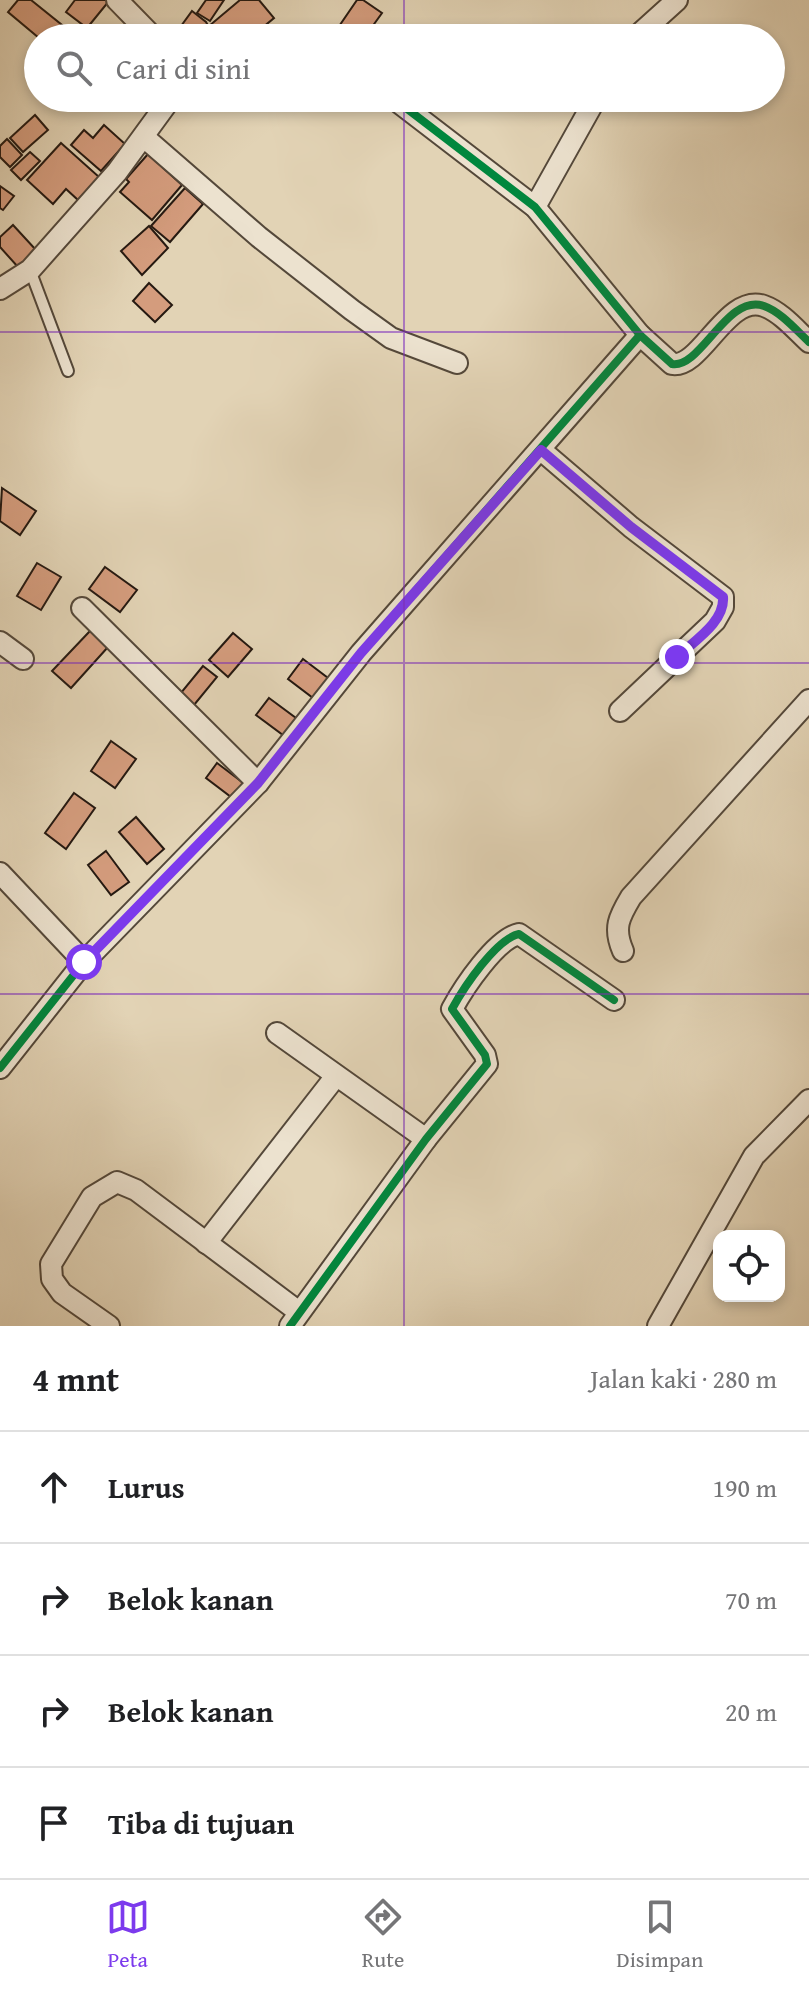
<!DOCTYPE html>
<html lang="id">
<head>
<meta charset="utf-8">
<style>
	body { margin:0; font-family:"Gentium Book Plus",serif; background:#f2f2f2; color:#202124 }
	.controls { position:absolute; right:24px; bottom:24px; display:grid; overflow:hidden; border-radius:16px; box-shadow:0 4px 12px #0003 }
	.controls button { width:72px; height:72px; display:grid; place-items:center; padding:0; border:0; border-bottom:2px solid #e0e0e0; background:#fff; color:#202124; font:40px sans-serif }
	.stop { position:absolute; width:24px; height:24px; margin:-18px; border:6px solid #7c3aed; border-radius:50%; background:#fff }
	.stop.end { background:#7c3aed; border-color:#fff; box-shadow:0 2px 8px #0008 }
	.list { margin:0; padding:0; list-style:none }
	h2 { display:flex; justify-content:space-between; align-items:center; height:104px; margin:0; padding:0 32px; font-size:34px }
	h2 small { font-size:26px; font-weight:400; color:#757577 }
	.list li { display:grid; grid-template-columns:52px 1fr auto; gap:24px; align-items:center; box-sizing:border-box; height:112px; padding:0 32px; border-top:2px solid #e0e0e0 }
	.list b { display:block; font-size:30px; white-space:nowrap }
	.list em { font-size:26px; font-style:normal; color:#757577 }
	.icon { flex:none; width:44px; height:44px; fill:none; stroke:currentColor; stroke-width:2; stroke-linecap:round; stroke-linejoin:round }
	.map { position:relative; flex:none; width:809px; height:1326px; overflow:hidden }
	.search { position:absolute; background:#fff; box-shadow:0 4px 12px #0003; left:24px; right:24px; top:24px; height:88px; display:flex; align-items:center; gap:20px; box-sizing:border-box; padding:0 28px; border-radius:44px; color:#757577; font-size:30px }
	.sheet { height:552px; background:#fff }
	nav { display:flex; justify-content:space-around; align-items:center; box-sizing:border-box; height:112px; border-top:2px solid #e0e0e0; background:#fff; font-size:22px; color:#757577 }
	nav a { display:grid; justify-items:center; gap:4px }
	nav .on { color:#7c3aed }
	.map>svg:first-child { display:block }
	.building { fill:#d49c7d; stroke:#251911; stroke-width:2 }
	.lines { fill:none; stroke-linecap:round; stroke-linejoin:round }
	.service-casing { stroke:#54483a; stroke-width:14 }
	.minor-casing { stroke:#54483a; stroke-width:24 }
	.service { stroke:#ece2cf; stroke-width:10 }
	.minor { stroke:#ece2cf; stroke-width:20 }
	.cycleway-casing { stroke:#ece2cf; stroke-width:13 }
	.cycleway { stroke:#00873e; stroke-width:8 }
	.route { stroke:#7c3aed; stroke-width:10 }
	.grid { fill:none; stroke:#7b2cbf; stroke-width:2; stroke-opacity:0.55 }
</style>
</head>
<body>
<div class="map">
<svg width="809" height="1326" viewBox="0 0 809 1326">
	<rect width="100%" height="100%" fill="#e2d3b5"/>
	<filter id="stains"><feTurbulence type="fractalNoise" baseFrequency=".0025" numOctaves="4"/><feColorMatrix values="0 0 0 0 .2 0 0 0 0 .09 0 0 0 0 .02 0 0 0 .5 -.17"/></filter>
	<radialGradient id="worn" r=".72"><stop offset=".6" stop-color="#630" stop-opacity="0"/><stop offset="1" stop-color="#630" stop-opacity=".3"/></radialGradient>
	<g class="building">
		<polygon points="18,0 31,0 62,25 51,38 39,38 8,12"/>
		<polygon points="75,0 108,0 109,1 87,28 66,12"/>
		<polygon points="206,0 224,0 210,21 197,13"/>
		<polygon points="240,0 259,0 274,18 250,38 220,38 209,26"/>
		<polygon points="357,0 363,0 382,13 364,38 331,38"/>
		<polygon points="192,11 206,22 215,38 183,38 176,33"/>
		<polygon points="35,115 48,130 23,152 10,138"/>
		<polygon points="104,125 125,144 101,171 71,145 84,130 93,138"/>
		<polygon points="7,139 22,155 10,167 0,157 0,146"/>
		<polygon points="61,143 99,177 78,200 66,189 53,204 27,180"/>
		<polygon points="30,152 40,161 21,180 11,170"/>
		<polygon points="148,154 182,185 152,220 120,192 129,182 126,179"/>
		<polygon points="0,186 14,196 3,210 0,208"/>
		<polygon points="185,188 203,204 170,242 151,226"/>
		<polygon points="13,225 36,250 18,267 0,247 0,237"/>
		<polygon points="149,226 168,248 142,275 121,251"/>
		<polygon points="149,283 172,305 155,322 133,301"/>
		<polygon points="2,488 36,511 20,535 0,521"/>
		<polygon points="37,563 61,577 41,610 17,596"/>
		<polygon points="105,567 137,590 120,612 89,589"/>
		<polygon points="90,631 108,647 71,688 52,671"/>
		<polygon points="233,633 252,649 228,677 209,660"/>
		<polygon points="303,659 332,681 317,701 288,679"/>
		<polygon points="203,666 217,677 194,705 180,694"/>
		<polygon points="269,698 300,721 287,738 256,715"/>
		<polygon points="111,741 136,759 115,788 91,771"/>
		<polygon points="217,763 246,785 235,800 206,778"/>
		<polygon points="74,793 95,808 66,849 45,833"/>
		<polygon points="136,817 164,849 147,864 119,832"/>
		<polygon points="106,851 129,882 111,895 88,865"/>
	</g>
	<g class="lines">
		<g class="service-casing">
			<polyline id="service" points="30,270 68,371"/>
		</g>
		<g class="minor-casing">
			<g id="minor">
				<polyline points="117,0 154,38"/>
				<polyline points="635,38 677,0"/>
				<path d="M393,98L535,207L640,335L672,364C701,369 727,293 764,306C781,312 796,330 809,342"/>
				<polyline points="145,138 259,237 352,310 391,338 457,363"/>
				<polyline points="535,207 596,98"/>
				<polyline points="0,289 30,270 117,172 171,98"/>
				<polyline points="541,450 631,527 723,597 723,607 715,621 620,711"/>
				<polyline points="82,608 258,783"/>
				<polyline points="0,642 23,659"/>
				<polyline points="0,873 84,962"/>
				<path d="M623,951C613,928 619,917 631,897L809,700"/>
				<polyline points="277,1033 426,1139"/>
				<polyline points="0,1068 84,962 258,783 361,653 640,335"/>
				<polyline points="206,1243 336,1076"/>
				<polyline points="109,1326 62,1293 52,1279 51,1264 92,1197 117,1182 136,1190 299,1312"/>
				<path d="M290,1326L426,1139L487,1064L485,1055L452,1009C464,987 496,939 519,934L614,1000"/>
				<polyline points="658,1326 754,1156 809,1100"/>
			</g>
		</g>
		<use href="#service" class="service"/>
		<use href="#minor" class="minor"/>
		<g class="cycleway-casing">
			<g id="cycleway">
				<path d="M393,98L535,207L640,335L672,364C701,369 727,293 764,306C781,312 796,330 809,342"/>
				<polyline points="0,1068 84,962 258,783 361,653 640,335"/>
				<path d="M290,1326L426,1139L487,1064L485,1055L452,1009C464,987 496,939 519,934L614,1000"/>
			</g>
		</g>
		<use href="#cycleway" class="cycleway"/>
	</g>
	<g class="lines">
		<path class="route" d="M84,962L258,783L361,653L541,450L631,527L723,597C725,622 694,641 677,657"/>
	</g>
	<path class="grid" d="M404,0V38M404,98V1326M0,332H809M0,663H809M0,994H809"/>
	<rect width="100%" height="100%" filter="url(#stains)"/>
	<rect width="100%" height="100%" fill="url(#worn)"/>
</svg>
<div class="controls">
<button><svg class="icon" aria-label="locate" viewBox="0 0 24 24"><circle cx="12" cy="12" r="6"/><path d="M12 2v4M12 18v4M2 12h4M18 12h4"/></svg></button>
</div>
<div class="stop" style="left:84px;top:962px"></div>
<div class="stop end" style="left:677px;top:657px"></div>
<div class="search"><svg class="icon" aria-label="search" viewBox="0 0 24 24"><circle cx="10" cy="10" r="6"/><path d="M15 15l6 6"/></svg>Cari di sini</div>
</div>
<section class="sheet">
<h2>4 mnt<small>Jalan kaki · 280 m</small></h2>
<ul class="list">
<li><svg class="icon" aria-label="ahead" viewBox="0 0 24 24"><path d="M12 20V5M6 11l6-6 6 6"/></svg><div><b>Lurus</b></div><em>190 m</em></li>
<li><svg class="icon" aria-label="right" viewBox="0 0 24 24"><path d="M7 20v-9h11M14 6l5 5-5 5"/></svg><div><b>Belok kanan</b></div><em>70 m</em></li>
<li><svg class="icon" aria-label="right" viewBox="0 0 24 24"><path d="M7 20v-9h11M14 6l5 5-5 5"/></svg><div><b>Belok kanan</b></div><em>20 m</em></li>
<li><svg class="icon" aria-label="arrive" viewBox="0 0 24 24"><path d="M6 21V4h12l-3 4 3 4H6"/></svg><div><b>Tiba di tujuan</b></div></li>
</ul>
</section>
<nav>
<a class="on"><svg class="icon" aria-label="map" viewBox="0 0 24 24"><path d="M3 6l6-2 6 2 6-2v14l-6 2-6-2-6 2zM9 4v14M15 6v14"/></svg>Peta</a>
<a><svg class="icon" aria-label="directions" viewBox="0 0 24 24"><path d="M12 3l9 9-9 9-9-9zM9 14v-3h6M13 9l2 2-2 2"/></svg>Rute</a>
<a><svg class="icon" aria-label="saved" viewBox="0 0 24 24"><path d="M7 4h10v16l-5-4-5 4z"/></svg>Disimpan</a>
</nav>
</body>
</html>
